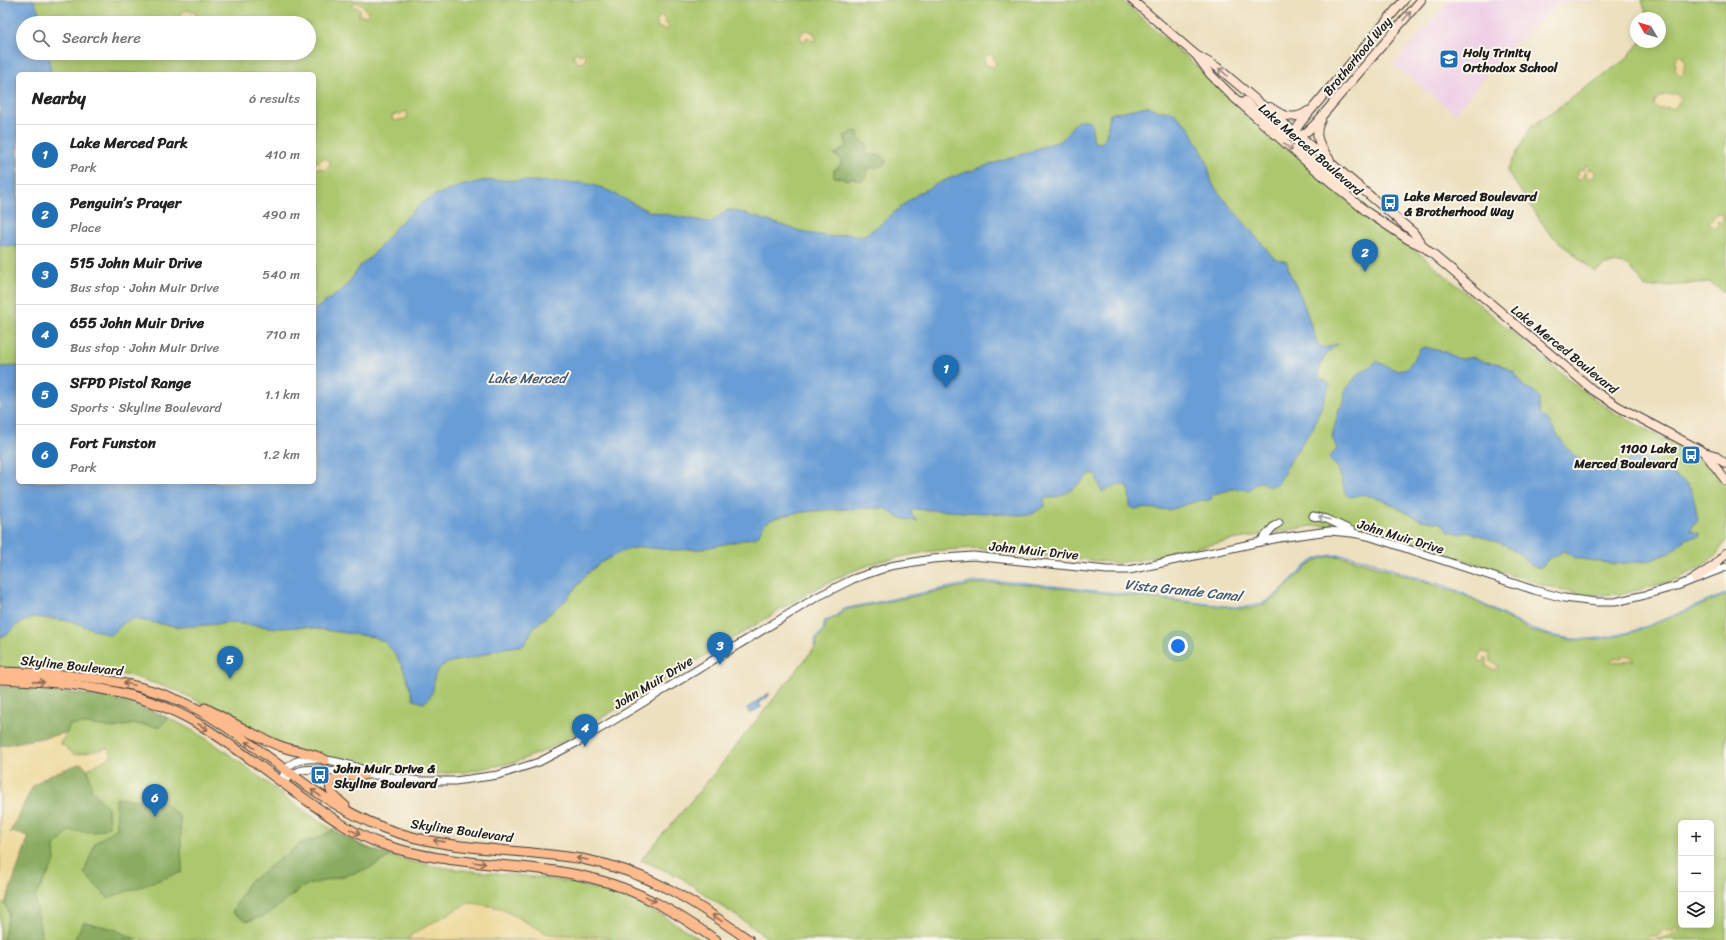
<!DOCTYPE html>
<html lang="en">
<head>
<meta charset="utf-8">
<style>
	body { margin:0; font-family:Sriracha,sans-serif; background:#f6f6f6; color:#222 }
	.controls { position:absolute; right:12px; bottom:12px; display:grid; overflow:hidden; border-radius:6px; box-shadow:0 2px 10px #0003 }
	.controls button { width:36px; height:36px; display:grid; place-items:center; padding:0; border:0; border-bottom:1px solid #e0e0e0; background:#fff; color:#222; font:20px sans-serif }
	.compass { position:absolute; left:1630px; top:12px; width:36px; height:36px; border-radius:50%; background:#fff; box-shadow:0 2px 10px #0003; rotate:308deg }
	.you { position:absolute; left:1178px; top:646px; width:14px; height:14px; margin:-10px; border:3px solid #fff; border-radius:50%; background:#1a73e8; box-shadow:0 0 0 6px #1a73e833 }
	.badge { display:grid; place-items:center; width:26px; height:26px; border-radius:50%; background:#1f6fb2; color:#fff; font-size:13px; font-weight:700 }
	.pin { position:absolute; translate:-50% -33px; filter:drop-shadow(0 1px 2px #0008) }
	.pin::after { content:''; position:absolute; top:21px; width:14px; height:12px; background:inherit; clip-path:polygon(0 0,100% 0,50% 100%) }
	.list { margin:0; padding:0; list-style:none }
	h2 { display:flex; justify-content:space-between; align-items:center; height:52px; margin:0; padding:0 16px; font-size:17px }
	h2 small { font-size:13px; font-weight:400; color:#767676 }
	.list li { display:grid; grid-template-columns:26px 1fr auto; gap:12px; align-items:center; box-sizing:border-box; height:60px; padding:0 16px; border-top:1px solid #e0e0e0 }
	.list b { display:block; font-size:15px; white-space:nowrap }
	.list p { margin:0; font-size:13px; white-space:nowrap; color:#767676 }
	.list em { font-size:13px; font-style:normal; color:#767676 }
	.icon { flex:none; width:22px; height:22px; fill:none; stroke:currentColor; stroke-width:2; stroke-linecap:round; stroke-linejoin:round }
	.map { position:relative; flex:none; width:1726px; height:940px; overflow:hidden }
	.search { position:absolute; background:#fff; box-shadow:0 2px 10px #0003; left:16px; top:16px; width:300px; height:44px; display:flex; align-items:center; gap:10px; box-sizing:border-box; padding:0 14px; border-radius:22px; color:#767676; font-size:15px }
	.panel { position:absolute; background:#fff; box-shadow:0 2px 10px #0003; left:16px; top:72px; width:300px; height:412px; border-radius:6px }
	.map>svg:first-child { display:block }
	.built { fill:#efd0e6 }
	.green { fill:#acc76d; stroke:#647244; fill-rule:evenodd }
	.forest { fill:#89ac60; stroke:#52643e }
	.sand { fill:#eeda9e; stroke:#857b5d }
	.water { fill:#699dd5; stroke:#425c78 }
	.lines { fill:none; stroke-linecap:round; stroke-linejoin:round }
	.stream { stroke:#699dd5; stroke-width:1.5 }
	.tertiary-casing { stroke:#3b3934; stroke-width:9 }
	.secondary-casing { stroke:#3b3934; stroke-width:10 }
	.primary-casing { stroke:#3b3934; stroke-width:11 }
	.tertiary { stroke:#fff; stroke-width:7 }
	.secondary { stroke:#fee3d1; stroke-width:8 }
	.primary { stroke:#fcba8d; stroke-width:9 }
	.oneway { stroke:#988980 }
	.oneway2 { stroke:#999 }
	.oneway3 { stroke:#8c6b54 }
	.labels { text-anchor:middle; stroke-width:4; stroke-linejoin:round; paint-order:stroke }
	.poi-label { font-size:13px; font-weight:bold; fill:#1c1c1c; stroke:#fbf7ec; text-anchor:start }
	.street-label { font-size:13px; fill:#1c1c1c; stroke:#fbf7ec }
	.water-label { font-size:14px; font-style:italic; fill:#3f566f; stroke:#fbf7ec }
</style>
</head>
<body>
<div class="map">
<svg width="1726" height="940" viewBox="0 0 1726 940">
	<rect width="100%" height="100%" fill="#fbf7ec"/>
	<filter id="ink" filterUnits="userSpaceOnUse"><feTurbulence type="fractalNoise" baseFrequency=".025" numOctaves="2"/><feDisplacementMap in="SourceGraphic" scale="8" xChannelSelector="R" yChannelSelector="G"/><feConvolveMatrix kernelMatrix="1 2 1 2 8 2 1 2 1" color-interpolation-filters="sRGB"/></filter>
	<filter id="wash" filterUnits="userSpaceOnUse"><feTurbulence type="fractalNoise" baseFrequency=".012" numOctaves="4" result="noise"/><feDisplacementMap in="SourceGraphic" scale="16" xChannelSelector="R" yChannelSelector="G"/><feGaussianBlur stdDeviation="0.9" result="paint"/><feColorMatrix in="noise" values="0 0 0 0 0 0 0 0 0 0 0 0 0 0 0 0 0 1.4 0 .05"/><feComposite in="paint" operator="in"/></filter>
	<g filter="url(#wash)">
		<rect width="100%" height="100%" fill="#ede0bf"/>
		<polygon class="built" points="1449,0 1602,0 1560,3 1504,53 1455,114 1394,65"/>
		<g class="green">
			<path d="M0,0H1121L1355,205L1421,255L1575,385L1613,412L1700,458L1712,467L1726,487V541L1716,555L1701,567L1675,580L1623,594L1586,595L1546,586L1370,530L1342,525L1312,526L1232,540L1139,560L1118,563L974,548L931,551L880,561L850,572L813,590L555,746L516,762L465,772L432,774L396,771L325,757L286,747L178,691L132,676L94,671L0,667ZM23,23H309V53H23ZM18,74H314V482H18Z"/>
			<path d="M1641,0H1726V293L1709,282L1645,288C1632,264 1618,254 1595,272L1549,233L1507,171L1531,127L1626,59L1640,42H1660V18H1649Z"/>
			<path d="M1336,556L1353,559L1462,594L1529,630L1545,635L1572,640L1599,639L1630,633L1726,595V940H771L680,877L641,860L713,775L815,647C817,634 824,636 826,621L837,617L844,610L976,584L1017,583L1248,609C1289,603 1296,557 1336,556ZM1681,823H1711V925H1681Z"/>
			<path d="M0,691L166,720L168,718C244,752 298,822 376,851C444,877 520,869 590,887C631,897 666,916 701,940H0Z"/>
		</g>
		<g class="forest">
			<path d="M855,131L858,132V137L868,146L865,154L869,156C876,155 882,153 886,161L885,164L876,168H869L865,178L861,181L856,180L853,177L849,180L834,177V170C839,167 842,165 841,159L834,155L845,148L847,144L844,136Z"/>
			<polygon points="0,686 102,696 147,709 168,718 160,727 134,724 114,728 87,724 69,725 67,733 0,746"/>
			<polygon points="81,763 88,769 92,790 108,808 109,827 94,832 69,831 54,847 55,862 35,897 42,940 3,940 9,913 5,903 29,836 10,833 33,786 47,776"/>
			<polygon points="116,798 162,801 180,817 182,872 108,898 84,873 95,843 117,828"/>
			<polygon points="333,830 364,847 391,856 366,870 304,886 267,915 247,921 232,912 248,883 303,842 316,839"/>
			<polygon points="84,922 114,929 138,940 74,940"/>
		</g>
		<g class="sand">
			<polygon points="355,2 363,5 368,13 367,16 359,16 360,9 352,5"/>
			<polygon points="186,10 196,13 195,18 183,19 180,13"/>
			<polygon points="661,16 665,19 665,23 669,26 666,30 657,27 657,20"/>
			<polygon points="805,30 813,32 817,40 813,41 807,37 805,41 802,41 800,36"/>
			<polygon points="576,52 580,55 583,53 586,56 584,63 578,63 573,56"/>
			<polygon points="992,54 996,64 993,67 986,65 984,59 985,56"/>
			<polygon points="1678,55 1683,57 1685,62 1683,75 1680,76 1675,70 1675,60"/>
			<path d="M1677,94L1681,99L1675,108L1670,109L1667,107V109H1659L1654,106C1654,95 1668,94 1677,94Z"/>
			<polygon points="404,111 408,114 407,118 403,120 401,119 397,121 392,120 392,116 395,114 401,114"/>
			<polygon points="324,158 330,161 330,166 324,170 319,168 314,169 314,162 318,162"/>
			<polygon points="1586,165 1589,165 1588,170 1592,169 1595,171 1595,176 1588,179 1585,172 1582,178 1578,180 1576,178 1580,169 1584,170"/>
			<polygon points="1717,213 1721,213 1723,220 1722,223 1717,221 1719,226 1714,229 1709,223"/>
			<polygon points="1482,652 1489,653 1491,662 1498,665 1498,668 1494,670 1486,666 1488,659 1485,657 1484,662 1480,661 1478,657"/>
			<polygon points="1623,655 1631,656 1634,661 1628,660 1621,663 1611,661 1613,658 1622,659"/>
			<polygon points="67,733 60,743 75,755 108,748 112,756 88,769 81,763 47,776 33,786 10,832 29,836 5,903 0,903 0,746"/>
			<polygon points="469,902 500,908 548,934 610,938 610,940 408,940 411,935"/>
			<path d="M1676,927L1680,929C1673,937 1657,940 1647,940L1650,936H1658C1663,931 1663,928 1673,931Z"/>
		</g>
		<g class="water">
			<polygon points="0,0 34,0 43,23 23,23 23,53 48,53 51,73 18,74 18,247 0,245"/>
			<path d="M1147,106L1159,111H1169L1174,113L1189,127L1206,159L1212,183L1218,192L1274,258L1287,262L1289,272L1301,296L1318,345L1325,348L1337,344C1327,353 1317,363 1320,378L1330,384L1313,428L1295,453L1278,484L1268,487L1262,482H1258L1249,490L1242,489L1238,490L1236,488L1211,495L1212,499L1206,501L1201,500L1169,510L1142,508L1134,509L1130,506L1129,489L1127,486L1119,484L1102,492L1096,476L1092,473C1077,484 1065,500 1044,498L1045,506L1032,514L1019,515L913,509L911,512L913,517L918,521C910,520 898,519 892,513C888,510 888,509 883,508C859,509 781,508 765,524C761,528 761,533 757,537L701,549L672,550L641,547L623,551L600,563L587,574L566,600L534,627L524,645C516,647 507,647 499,649C490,652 482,656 472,658C460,661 447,660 438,670C429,681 440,690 424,703L414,700L403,668L393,651L384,642L374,637L303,627L277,628L233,623L180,627L133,619C121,621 119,631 109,635L71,621L33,617L15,626L7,635L0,637V367L18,366V482H314V310L345,288L360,266L373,255L396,227L422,203L433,196L464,185L482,181L502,180L584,183L603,188L648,211L707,222L714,221L727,210H733L807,233L833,237L849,233L860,237C884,226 899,205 921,192C959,170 1004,163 1044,146C1050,144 1060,142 1064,138C1071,129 1077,114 1091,122L1094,142L1101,143L1106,137L1110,114Z"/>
			<path d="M1424,347L1445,352L1457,358L1463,359L1472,357L1486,362L1497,363L1514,372L1523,386L1534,391L1539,397C1540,403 1538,408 1541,414C1543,417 1548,419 1550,423C1561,442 1577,464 1599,469C1614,472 1619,463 1630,460C1651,456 1656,465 1671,474C1676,477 1683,480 1687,484C1695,494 1696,510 1698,521L1693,524L1691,531L1700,534V536L1685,539L1671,552L1649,561L1614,564L1575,558L1564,551L1547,560L1543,566L1539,568L1530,565L1521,555L1505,545L1470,532L1460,534L1449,531L1441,523L1421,520L1383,500L1363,494L1351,497L1346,495L1338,468L1328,458L1337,449L1332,436L1339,409L1344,403L1345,391L1357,375L1371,367L1376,361L1398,371L1407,369L1420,349Z"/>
			<polygon points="769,693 769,696 759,703 761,707 750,714 747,708"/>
		</g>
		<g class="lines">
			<path class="stream" d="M814,646L816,638L823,631L825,621L836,616L843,609L976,582H1018L1234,607C1290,612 1291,554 1337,555C1360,555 1384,567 1406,574C1426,581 1448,585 1466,595C1506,615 1541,642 1589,639C1637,637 1682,610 1726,594"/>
		</g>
	</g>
	<g filter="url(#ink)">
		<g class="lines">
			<g class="tertiary-casing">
				<g id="tertiary">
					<polyline points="1313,516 1327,519 1352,531"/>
					<polyline points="1260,542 1274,526 1279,523"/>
					<polyline points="360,775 375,775 420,781 455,781 498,775 539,762 578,742 817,597 853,579 891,566 932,559 973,556 1107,570 1129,570 1279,538 1329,531 1352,533 1368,536 1534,590 1564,598 1596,602 1615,602 1645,595 1677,586 1726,567"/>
					<path d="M281,782C287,779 292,776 297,772C308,766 335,771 348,773"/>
					<path d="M281,782C284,774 286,766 295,762C314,753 354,765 373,774"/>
				</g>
			</g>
			<g class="secondary-casing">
				<g id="secondary">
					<polyline points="1132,0 1196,55 1210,74 1230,94 1311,166 1367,212 1409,240 1424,247"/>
					<polyline points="1196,55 1217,67 1413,232 1424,247 1593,390 1619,407 1704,452 1714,455 1726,464"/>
					<path d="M1245,101C1255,109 1281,136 1293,137C1302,138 1310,129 1316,123L1421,0"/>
					<path d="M1270,107C1283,116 1294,121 1308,111"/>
					<path d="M1321,120C1312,136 1321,147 1330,160"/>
					<path d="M1345,187C1334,178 1295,150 1295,135C1295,130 1299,125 1302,121L1404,0"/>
					<polyline points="1704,452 1726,481"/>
					<polyline points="1695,578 1714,566 1726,553"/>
				</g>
			</g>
			<g class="primary-casing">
				<g id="primary">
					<path d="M0,672C68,674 137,677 199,710C263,746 314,802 384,828C447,852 517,848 582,859C648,871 695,902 749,940"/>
					<path d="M0,679C67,682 138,688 197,723C234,745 270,774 305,799C329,816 352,833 379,843C447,868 522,861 591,878C638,889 677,913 716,940"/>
					<path d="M205,708C230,721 254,736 280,746C295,752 311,752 325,760"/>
					<path d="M345,806C337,799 326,792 332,780L339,776L364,775"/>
				</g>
			</g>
			<use href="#tertiary" class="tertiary"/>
			<use href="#secondary" class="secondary"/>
			<use href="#primary" class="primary"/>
		</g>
		<defs><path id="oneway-shaft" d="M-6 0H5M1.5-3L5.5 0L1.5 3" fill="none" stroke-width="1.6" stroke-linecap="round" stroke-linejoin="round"/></defs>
		<g class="oneway">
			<use href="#oneway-shaft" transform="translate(1407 16) rotate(-50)"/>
			<use href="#oneway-shaft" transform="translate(1223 72) rotate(-138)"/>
			<use href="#oneway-shaft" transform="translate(1288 147) rotate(40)"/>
		</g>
		<use class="oneway2" href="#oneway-shaft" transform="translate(1324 518) rotate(-163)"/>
		<g class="oneway3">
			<use href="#oneway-shaft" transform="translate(39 682) rotate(4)"/>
			<use href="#oneway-shaft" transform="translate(129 684) rotate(-168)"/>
			<use href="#oneway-shaft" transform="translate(203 727) rotate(33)"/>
			<use href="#oneway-shaft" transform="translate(250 745) rotate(-144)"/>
			<use href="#oneway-shaft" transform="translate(316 793) rotate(-145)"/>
			<use href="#oneway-shaft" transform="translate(355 832) rotate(28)"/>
			<use href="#oneway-shaft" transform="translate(439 841) rotate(-172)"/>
			<use href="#oneway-shaft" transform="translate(582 859) rotate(-170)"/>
			<use href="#oneway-shaft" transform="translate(480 863) rotate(7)"/>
			<use href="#oneway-shaft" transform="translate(651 899) rotate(26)"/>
			<use href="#oneway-shaft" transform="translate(717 918) rotate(-145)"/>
		</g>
	</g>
	<defs>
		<g id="school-square" transform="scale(1)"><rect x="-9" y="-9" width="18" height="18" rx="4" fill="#1f6fb2" stroke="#fbf7ec"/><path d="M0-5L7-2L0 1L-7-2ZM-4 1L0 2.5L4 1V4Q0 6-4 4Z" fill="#fff"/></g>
		<g id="bus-square" transform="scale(1)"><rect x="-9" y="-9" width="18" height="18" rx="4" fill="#1f6fb2" stroke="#fbf7ec"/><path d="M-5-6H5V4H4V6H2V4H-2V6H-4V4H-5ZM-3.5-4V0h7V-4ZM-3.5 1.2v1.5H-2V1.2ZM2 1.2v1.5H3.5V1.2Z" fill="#fff"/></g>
	</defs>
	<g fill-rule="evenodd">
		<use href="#school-square" x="1449" y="59"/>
		<use href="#bus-square" x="1390" y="203"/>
		<use href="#bus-square" x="1691" y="455"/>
		<use href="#bus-square" x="320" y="775"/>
	</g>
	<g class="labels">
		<g class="poi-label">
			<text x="1463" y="57">Holy Trinity<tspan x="1463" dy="15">Orthodox School</tspan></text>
			<text x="1404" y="201">Lake Merced Boulevard<tspan x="1404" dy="15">&amp; Brotherhood Way</tspan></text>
			<text x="1677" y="453" text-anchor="end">1100 Lake<tspan x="1677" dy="15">Merced Boulevard</tspan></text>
			<text x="334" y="773">John Muir Drive &amp;<tspan x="334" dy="15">Skyline Boulevard</tspan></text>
		</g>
		<g class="street-label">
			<text transform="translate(1357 56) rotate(-50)" y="5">Brotherhood Way</text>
			<text transform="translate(1311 149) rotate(41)" y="5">Lake Merced Boulevard</text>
			<text transform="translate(1565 349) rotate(39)" y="5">Lake Merced Boulevard</text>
			<text transform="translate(1401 536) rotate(17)" y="5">John Muir Drive</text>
			<text transform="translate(1034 550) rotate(6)" y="5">John Muir Drive</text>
			<text transform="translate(72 665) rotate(6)" y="5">Skyline Boulevard</text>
			<text transform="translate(653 682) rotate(-31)" y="5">John Muir Drive</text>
			<text transform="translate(462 830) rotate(8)" y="5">Skyline Boulevard</text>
		</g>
		<g class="water-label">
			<text x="527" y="383">Lake Merced</text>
			<text transform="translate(1183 590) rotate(6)" y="5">Vista Grande Canal</text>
		</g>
	</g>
</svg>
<div class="controls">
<button>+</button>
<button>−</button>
<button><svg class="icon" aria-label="layers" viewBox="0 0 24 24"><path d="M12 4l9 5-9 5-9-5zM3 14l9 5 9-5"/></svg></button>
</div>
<svg class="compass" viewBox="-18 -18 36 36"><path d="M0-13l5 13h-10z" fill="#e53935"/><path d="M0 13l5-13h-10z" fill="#767676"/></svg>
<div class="you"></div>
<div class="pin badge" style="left:946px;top:388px">1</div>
<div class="pin badge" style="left:1365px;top:272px">2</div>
<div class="pin badge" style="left:720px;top:665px">3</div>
<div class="pin badge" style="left:585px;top:747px">4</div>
<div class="pin badge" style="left:230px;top:679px">5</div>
<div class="pin badge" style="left:155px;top:817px">6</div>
<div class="search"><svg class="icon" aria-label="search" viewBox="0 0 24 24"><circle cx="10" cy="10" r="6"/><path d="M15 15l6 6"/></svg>Search here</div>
<section class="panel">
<h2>Nearby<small>6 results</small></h2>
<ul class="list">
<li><span class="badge">1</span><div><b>Lake Merced Park</b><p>Park</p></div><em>410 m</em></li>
<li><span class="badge">2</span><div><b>Penguin’s Prayer</b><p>Place</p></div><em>490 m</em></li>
<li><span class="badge">3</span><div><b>515 John Muir Drive</b><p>Bus stop · John Muir Drive</p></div><em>540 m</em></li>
<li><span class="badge">4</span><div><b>655 John Muir Drive</b><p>Bus stop · John Muir Drive</p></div><em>710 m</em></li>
<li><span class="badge">5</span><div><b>SFPD Pistol Range</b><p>Sports · Skyline Boulevard</p></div><em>1.1 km</em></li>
<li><span class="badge">6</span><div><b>Fort Funston</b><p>Park</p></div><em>1.2 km</em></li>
</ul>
</section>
</div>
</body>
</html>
